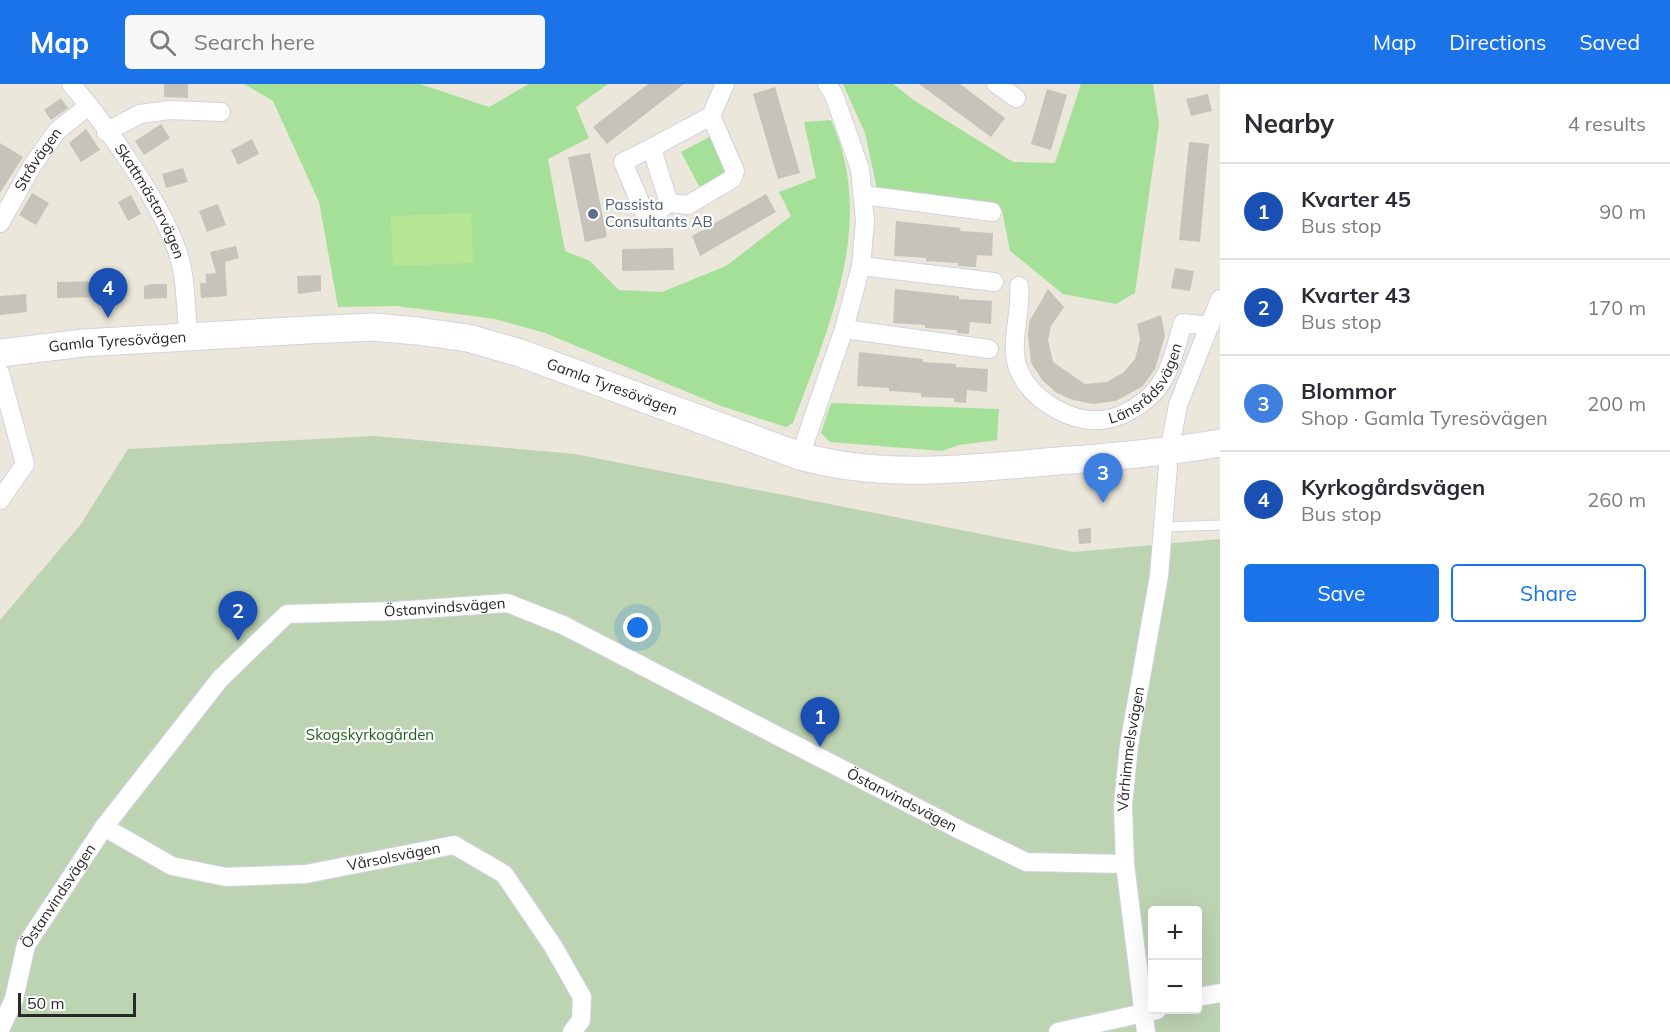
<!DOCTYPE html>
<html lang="en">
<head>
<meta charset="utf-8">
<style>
	body { margin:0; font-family:Mulish,sans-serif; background:#f7f7f7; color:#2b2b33 }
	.controls { position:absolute; right:18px; bottom:18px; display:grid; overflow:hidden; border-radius:6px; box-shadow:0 6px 24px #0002 }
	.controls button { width:54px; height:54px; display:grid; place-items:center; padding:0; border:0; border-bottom:2px solid #e1e1e2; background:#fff; color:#2b2b33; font:30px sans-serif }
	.scale { position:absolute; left:18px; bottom:15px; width:118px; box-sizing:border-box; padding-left:6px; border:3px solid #292929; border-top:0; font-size:16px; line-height:21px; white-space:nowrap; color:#292929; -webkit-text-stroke:4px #fff; paint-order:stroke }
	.you { position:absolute; left:638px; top:544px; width:21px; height:21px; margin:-15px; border:4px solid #fff; border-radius:50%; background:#1a73e8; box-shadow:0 0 0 9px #1a73e833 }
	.badge { display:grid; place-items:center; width:39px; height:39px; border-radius:50%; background:#1a73e8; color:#fff; font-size:20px; font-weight:700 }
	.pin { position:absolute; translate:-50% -50px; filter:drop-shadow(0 2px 3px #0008) }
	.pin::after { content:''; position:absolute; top:32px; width:21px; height:18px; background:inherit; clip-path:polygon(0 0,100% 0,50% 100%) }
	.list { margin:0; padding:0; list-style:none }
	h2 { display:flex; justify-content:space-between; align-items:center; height:78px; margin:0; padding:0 24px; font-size:26px }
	h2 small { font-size:20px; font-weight:400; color:#7c7c81 }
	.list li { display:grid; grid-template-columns:39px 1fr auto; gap:18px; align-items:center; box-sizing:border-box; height:96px; padding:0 24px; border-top:2px solid #e1e1e2 }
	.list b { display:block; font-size:22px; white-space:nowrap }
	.list p { margin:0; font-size:20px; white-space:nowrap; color:#7c7c81 }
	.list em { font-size:20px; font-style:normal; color:#7c7c81 }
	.actions { display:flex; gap:12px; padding:18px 24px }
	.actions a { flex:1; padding:14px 0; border:2px solid #1a73e8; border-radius:6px; text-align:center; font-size:21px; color:#1a73e8 }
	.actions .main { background:#1a73e8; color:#fff }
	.icon { flex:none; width:33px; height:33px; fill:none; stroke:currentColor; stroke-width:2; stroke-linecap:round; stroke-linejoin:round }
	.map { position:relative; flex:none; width:1220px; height:948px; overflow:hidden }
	header { display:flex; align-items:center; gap:36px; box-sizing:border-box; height:84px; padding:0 30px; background:#1a73e8; color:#fff }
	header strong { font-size:28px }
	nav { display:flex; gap:33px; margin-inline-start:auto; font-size:21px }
	.search { width:420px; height:54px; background:#f7f7f7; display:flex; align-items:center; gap:15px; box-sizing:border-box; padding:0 21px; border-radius:6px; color:#7c7c81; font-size:22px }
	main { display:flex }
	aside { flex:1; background:#fff }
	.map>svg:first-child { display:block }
	.green { fill:#a5e099 }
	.cemetery { fill:#bdd4b3; fill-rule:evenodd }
	.pitch { fill:#b6e795 }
	.building { fill:#c6c3bb }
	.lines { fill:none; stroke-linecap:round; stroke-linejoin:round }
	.lane-casing { stroke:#d1d1e1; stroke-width:11 }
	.street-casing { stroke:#d1d1e1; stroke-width:20 }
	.secondary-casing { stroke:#d1d1e1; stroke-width:29 }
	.lane { stroke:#fff; stroke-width:9 }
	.street { stroke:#fff; stroke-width:18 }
	.secondary { stroke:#fff; stroke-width:27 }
	.service-dot { fill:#5c6f8a; stroke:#fff; stroke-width:2 }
	.labels { text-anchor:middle; stroke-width:4.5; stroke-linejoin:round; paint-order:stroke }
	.street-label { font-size:15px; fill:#292929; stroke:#fff }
	.service-label { font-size:15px; fill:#4e5e75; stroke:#fff; text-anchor:start }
	.park-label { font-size:15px; fill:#1e631c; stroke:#fff }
</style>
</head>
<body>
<header>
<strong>Map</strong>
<div class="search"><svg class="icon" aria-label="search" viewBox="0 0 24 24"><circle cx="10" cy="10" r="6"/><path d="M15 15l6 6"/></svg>Search here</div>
<nav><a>Map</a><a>Directions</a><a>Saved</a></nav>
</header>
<main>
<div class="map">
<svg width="1220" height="948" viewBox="0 0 1220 948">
	<rect width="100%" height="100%" fill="#ebe7db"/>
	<g class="green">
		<path d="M244,0H420L489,23L529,0H608L576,23L589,54L548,75L565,167L590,177L619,206L662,208L726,182L791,132L779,108L816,94L804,38L831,36C877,138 829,242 793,339L786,343L721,322L545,249L495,235L397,222L338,223L319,118L273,17Z"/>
		<polygon points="843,0 893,0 915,17 1013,78 1055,79 1081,0 1153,0 1159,40 1135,209 1116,220 1063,210 1010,167 1002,126 877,105 865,49"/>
		<polygon points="713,51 732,87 700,104 681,68"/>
		<polygon points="831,319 999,325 997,356 959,361 942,367 830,358 821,349"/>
	</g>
	<path class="cemetery" d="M374,352L575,370L1073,468L1220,455V948H0V536L81,440L128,365ZM1152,826H1198V926H1152Z"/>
	<polygon class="pitch" points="471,129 473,179 393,182 391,132"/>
	<g class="building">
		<polygon points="164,0 188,0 188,14 164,13"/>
		<polygon points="648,0 684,0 607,60 593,43"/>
		<polygon points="919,0 960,0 1005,34 991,53"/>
		<polygon points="775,3 800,89 778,95 753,10"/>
		<polygon points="1047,5 1067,11 1051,66 1031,60"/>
		<polygon points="1208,10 1212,27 1191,32 1186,15"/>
		<polygon points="61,14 68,24 51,36 44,26"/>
		<polygon points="161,40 170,54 144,71 135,57"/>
		<polygon points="86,45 100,66 81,78 69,59"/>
		<polygon points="252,55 259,70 238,81 231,66"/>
		<polygon points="1189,58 1209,60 1200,158 1179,156"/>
		<polygon points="0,59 23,73 0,109"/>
		<polygon points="590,69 607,153 585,158 568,73"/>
		<polygon points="183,84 188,98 166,104 162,90"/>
		<polygon points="32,109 49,119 36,141 19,131"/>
		<polygon points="766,110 776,128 700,172 692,152"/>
		<polygon points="131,111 141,130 128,137 118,118"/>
		<polygon points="218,120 226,141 207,148 199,127"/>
		<polygon points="896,137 961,144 960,147 993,149 992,172 977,171 976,183 958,182 958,179 926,177 926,174 894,172"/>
		<polygon points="236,162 239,174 225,178 227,212 201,214 200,199 206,199 206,190 216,189 210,168"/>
		<polygon points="673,164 674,186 622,187 622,165"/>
		<polygon points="1175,184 1194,187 1190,207 1171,204"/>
		<polygon points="321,191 321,207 298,210 297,192"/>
		<polygon points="103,197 103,213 57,214 57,198"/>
		<polygon points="151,200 167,200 167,214 144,215 144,202"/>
		<polygon points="895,205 959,212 959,215 992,217 991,240 970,238 969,250 957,249 957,246 925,244 925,241 893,239"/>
		<polygon points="1048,205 1064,223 1051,242 1048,256 1053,278 1085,300 1107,298 1124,288 1135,275 1140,255 1137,240 1161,231 1165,252 1155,285 1143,302 1116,317 1093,320 1073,316 1057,309 1043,297 1031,279 1028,251 1029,238"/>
		<polygon points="26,210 27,228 0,231 0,212"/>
		<polygon points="859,268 923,275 923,278 956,280 956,283 988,285 987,308 967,306 966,319 954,318 954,314 921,313 921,309 889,307 889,304 857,302"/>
		<polygon points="1091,444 1091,459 1079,460 1078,445"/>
	</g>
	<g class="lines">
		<g class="lane-casing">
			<polyline id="lane" points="1164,443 1220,441"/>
		</g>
		<g class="street-casing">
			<g id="street">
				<path id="s1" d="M71,0C105,39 167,126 180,176C187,201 185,228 189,254"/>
				<polyline points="996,0 1016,14"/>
				<polyline points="711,32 735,87 732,95 688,121 669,119 654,72 655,62 711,32 725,0"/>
				<polyline points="106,48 140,30 170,26 221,28"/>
				<polyline points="655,62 623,78 647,135 669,119"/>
				<polyline points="863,111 992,128"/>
				<path id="s2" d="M0,139L32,82L57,47L88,22"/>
				<polyline points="861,182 994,198"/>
				<path id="s3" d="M1019,202C1022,229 1009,258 1018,284C1030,317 1075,342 1108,335C1124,332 1145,319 1155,307C1171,289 1176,261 1183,239L1210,242"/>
				<polyline points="844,245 989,265"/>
				<polyline points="0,289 25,380 0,416"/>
				<polyline points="1169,368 1178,321 1220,215"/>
				<polyline points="800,372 844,245 861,182 865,137 860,85 834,11 827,0"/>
				<path id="s4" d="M104,743L172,782L226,793L306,790L454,761L504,790L553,862L582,913L581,936L572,948"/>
				<polyline points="1198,913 1220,909"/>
				<path id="s5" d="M0,946L14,915L26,861L104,743L220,595L287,530L395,527L507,519L563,541L960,746L1026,778L1125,780"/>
				<polyline points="1058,948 1157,926"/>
				<path id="s6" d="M1146,948L1125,780L1123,721L1129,661L1159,492L1168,382"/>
			</g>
		</g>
		<g class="secondary-casing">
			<g id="secondary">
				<path id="s7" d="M0,269L83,259L307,246L373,243L417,247L468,254L520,269L800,372C882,395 964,385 1047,378C1106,373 1162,369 1220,359"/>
			</g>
		</g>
		<use href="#lane" class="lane"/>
		<use href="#street" class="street"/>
		<use href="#secondary" class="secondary"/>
	</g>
	<circle class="service-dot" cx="593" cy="130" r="6"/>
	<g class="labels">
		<g class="street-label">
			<text dy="5" stroke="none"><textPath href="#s2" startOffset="74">Stråvägen</textPath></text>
			<text dy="5" stroke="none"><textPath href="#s1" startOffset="142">Skattmästarvägen</textPath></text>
			<text dy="5" stroke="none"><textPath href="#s7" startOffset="118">Gamla Tyresövägen</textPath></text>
			<text dy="5" stroke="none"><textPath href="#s3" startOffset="248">Länsrådsvägen</textPath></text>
			<text dy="5" stroke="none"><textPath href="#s7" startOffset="622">Gamla Tyresövägen</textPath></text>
			<text dy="5" stroke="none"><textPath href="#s5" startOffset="670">Östanvindsvägen</textPath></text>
			<text dy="5" stroke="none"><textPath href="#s6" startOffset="285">Vårhimmelsvägen</textPath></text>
			<text dy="5" stroke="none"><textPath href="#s5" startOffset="1174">Östanvindsvägen</textPath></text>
			<text dy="5" stroke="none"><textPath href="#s4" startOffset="303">Vårsolsvägen</textPath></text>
			<text dy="5" stroke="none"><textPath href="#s5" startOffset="148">Östanvindsvägen</textPath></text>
		</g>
		<g class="service-label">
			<text x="605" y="126">Passista<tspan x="605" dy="17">Consultants AB</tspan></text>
		</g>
		<g class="park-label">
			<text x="370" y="656">Skogskyrkogården</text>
		</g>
	</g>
</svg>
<div class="controls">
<button>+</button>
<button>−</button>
</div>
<div class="scale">50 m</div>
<div class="you"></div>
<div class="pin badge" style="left:820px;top:663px;background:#1a4fb4">1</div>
<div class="pin badge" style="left:238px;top:557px;background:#1a4fb4">2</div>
<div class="pin badge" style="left:1103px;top:419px;background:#3f7fe0">3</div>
<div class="pin badge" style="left:108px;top:234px;background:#1a4fb4">4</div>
</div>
<aside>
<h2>Nearby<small>4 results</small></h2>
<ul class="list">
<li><span class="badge" style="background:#1a4fb4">1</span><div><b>Kvarter 45</b><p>Bus stop</p></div><em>90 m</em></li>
<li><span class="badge" style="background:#1a4fb4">2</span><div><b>Kvarter 43</b><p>Bus stop</p></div><em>170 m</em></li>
<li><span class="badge" style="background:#3f7fe0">3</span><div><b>Blommor</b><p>Shop · Gamla Tyresövägen</p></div><em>200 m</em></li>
<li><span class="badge" style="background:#1a4fb4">4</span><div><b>Kyrkogårdsvägen</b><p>Bus stop</p></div><em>260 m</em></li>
</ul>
<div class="actions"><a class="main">Save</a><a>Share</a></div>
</aside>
</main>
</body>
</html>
